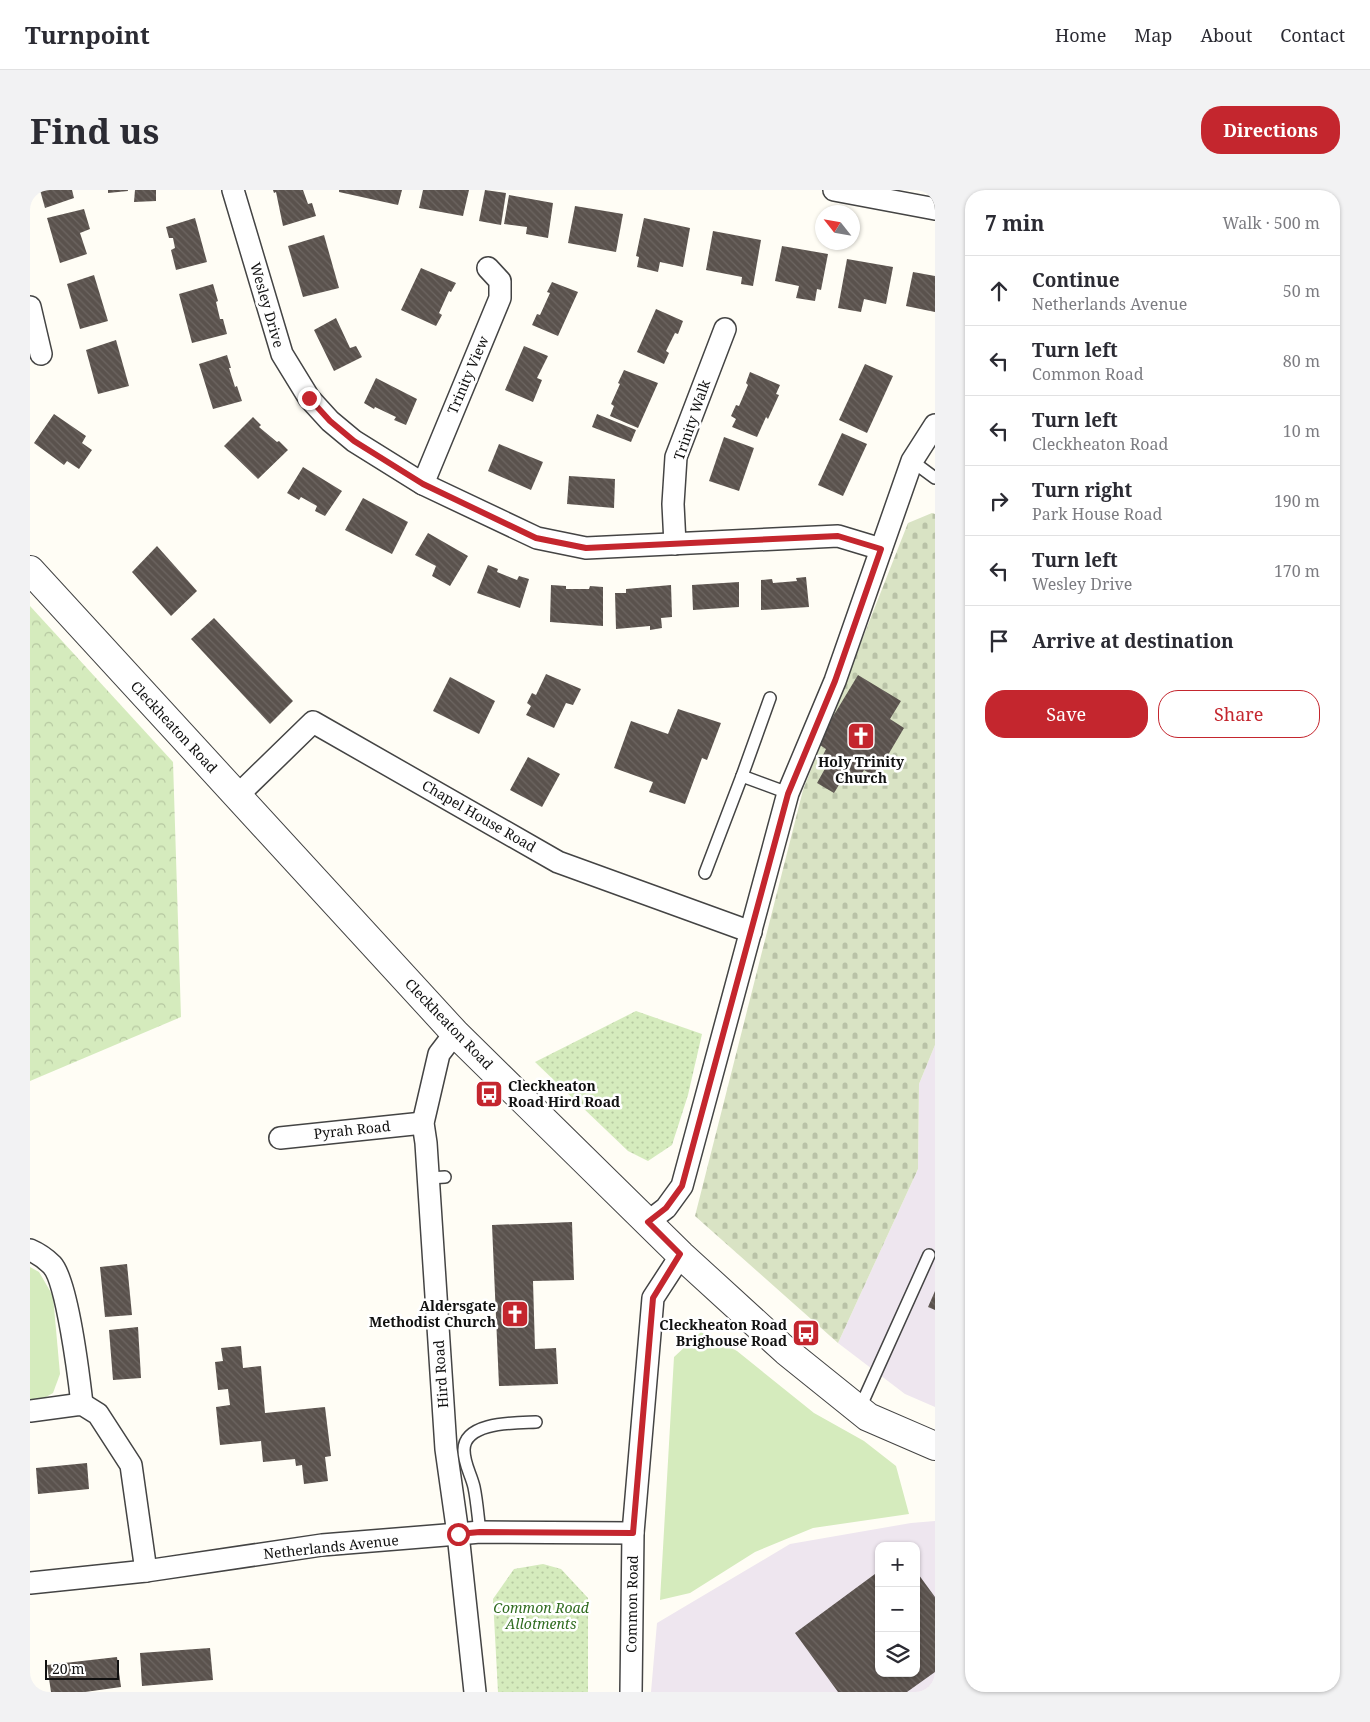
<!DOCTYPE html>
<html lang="en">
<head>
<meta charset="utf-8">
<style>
	body { margin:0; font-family:"Noto Serif",serif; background:#f2f2f3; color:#2b2b33 }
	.controls { position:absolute; right:15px; bottom:15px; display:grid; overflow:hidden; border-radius:10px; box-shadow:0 1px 4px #0004 }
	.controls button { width:45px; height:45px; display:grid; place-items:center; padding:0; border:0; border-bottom:1px solid #e1e1e2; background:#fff; color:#2b2b33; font:25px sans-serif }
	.compass { position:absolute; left:785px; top:15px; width:45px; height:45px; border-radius:50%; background:#fff; box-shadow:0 1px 4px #0004; rotate:301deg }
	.scale { position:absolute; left:15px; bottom:12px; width:74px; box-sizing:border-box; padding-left:5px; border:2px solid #111; border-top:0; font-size:14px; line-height:18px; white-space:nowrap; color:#111; -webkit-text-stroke:4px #fff; paint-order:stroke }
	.stop { position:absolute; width:15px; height:15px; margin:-11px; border:4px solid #c4262e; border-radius:50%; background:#fff }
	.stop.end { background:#c4262e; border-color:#fff; box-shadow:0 1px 5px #0008 }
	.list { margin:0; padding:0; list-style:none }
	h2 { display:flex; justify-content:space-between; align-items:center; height:65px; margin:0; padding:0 20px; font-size:21px }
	h2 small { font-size:16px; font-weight:400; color:#7c7c81 }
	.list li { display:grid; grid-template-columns:32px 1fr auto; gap:15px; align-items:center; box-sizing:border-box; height:70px; padding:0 20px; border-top:1px solid #e1e1e2 }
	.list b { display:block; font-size:19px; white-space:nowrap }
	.list p { margin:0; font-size:16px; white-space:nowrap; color:#7c7c81 }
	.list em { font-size:16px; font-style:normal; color:#7c7c81 }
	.actions { display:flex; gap:10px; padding:15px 20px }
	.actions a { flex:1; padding:11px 0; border:1px solid #c4262e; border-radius:20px; text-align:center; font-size:18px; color:#c4262e }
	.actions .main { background:#c4262e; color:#fff }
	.icon { flex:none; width:28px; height:28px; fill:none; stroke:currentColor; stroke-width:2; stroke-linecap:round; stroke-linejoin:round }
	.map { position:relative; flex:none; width:905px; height:1502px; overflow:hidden; border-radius:20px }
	header { display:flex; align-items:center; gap:30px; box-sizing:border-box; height:70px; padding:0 25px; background:#fff; border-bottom:1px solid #e1e1e2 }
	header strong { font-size:24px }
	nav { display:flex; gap:28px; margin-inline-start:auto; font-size:18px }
	.intro { display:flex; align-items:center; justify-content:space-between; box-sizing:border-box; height:120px; padding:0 30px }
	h1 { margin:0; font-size:35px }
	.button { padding:12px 22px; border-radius:20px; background:#c4262e; color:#fff; font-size:18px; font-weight:700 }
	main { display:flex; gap:30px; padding:0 30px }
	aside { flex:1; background:#fff; border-radius:20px; box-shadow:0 1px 4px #0004 }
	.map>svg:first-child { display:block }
	.industrial { fill:#eee6ef; fill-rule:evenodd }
	.grass { fill:#d5ebbd }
	.cemetery { fill:url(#cemetery-stones) }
	.park { fill:url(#park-crowns) }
	.garden { fill:url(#garden-dots) }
	.building { fill:url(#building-back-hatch) }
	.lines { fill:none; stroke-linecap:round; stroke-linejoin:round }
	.service-casing { stroke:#444; stroke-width:14 }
	.minor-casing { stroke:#444; stroke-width:24 }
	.tertiary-casing { stroke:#444; stroke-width:30 }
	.service { stroke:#fff; stroke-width:11 }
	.minor { stroke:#fff; stroke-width:21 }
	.tertiary { stroke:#fff; stroke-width:28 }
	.route { stroke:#c4262e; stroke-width:6 }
	.labels { text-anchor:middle; stroke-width:5; stroke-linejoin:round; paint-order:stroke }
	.street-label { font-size:14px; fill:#111; stroke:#fff }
	.poi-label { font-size:14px; font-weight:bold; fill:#111; stroke:#fff; text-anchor:end }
	.park-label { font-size:14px; font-style:italic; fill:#2f6b1f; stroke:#fff }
</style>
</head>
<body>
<header>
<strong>Turnpoint</strong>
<nav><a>Home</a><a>Map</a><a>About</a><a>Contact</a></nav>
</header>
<div class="intro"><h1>Find us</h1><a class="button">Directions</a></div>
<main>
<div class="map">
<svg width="905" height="1502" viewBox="0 0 905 1502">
	<defs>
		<pattern id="cemetery-stones" width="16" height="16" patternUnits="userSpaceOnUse" patternTransform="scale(1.25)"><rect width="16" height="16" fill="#d9e3c4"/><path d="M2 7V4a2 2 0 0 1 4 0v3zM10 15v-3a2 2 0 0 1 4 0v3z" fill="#b9c2a7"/></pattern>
		<pattern id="park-crowns" width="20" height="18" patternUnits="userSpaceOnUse" patternTransform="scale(1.25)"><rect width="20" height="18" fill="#d5ebbd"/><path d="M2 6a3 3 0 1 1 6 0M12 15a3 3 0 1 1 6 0" fill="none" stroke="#b6c8a1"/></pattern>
		<pattern id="garden-dots" width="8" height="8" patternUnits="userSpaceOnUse" patternTransform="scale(1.25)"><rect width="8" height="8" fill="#d5ebbd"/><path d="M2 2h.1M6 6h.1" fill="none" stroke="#b6c8a1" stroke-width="1.8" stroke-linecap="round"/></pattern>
		<pattern id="building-back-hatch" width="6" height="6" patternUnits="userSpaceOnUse" patternTransform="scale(1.25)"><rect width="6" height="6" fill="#5a524d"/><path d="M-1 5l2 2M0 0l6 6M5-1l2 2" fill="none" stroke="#6d6662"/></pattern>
	</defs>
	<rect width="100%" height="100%" fill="#fffdf5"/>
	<g class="industrial">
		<polygon points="905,855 905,1217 875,1204 808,1153 888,979 889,894"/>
		<path d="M905,1331V1502H621L627,1433L760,1354L881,1333ZM849,1356H886V1483H849Z"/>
	</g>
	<g class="grass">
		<polygon points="0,1077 9,1082 23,1106 30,1184 23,1203 0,1216"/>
		<polygon points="671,1142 707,1161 784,1223 834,1251 866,1276 879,1324 783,1338 725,1362 660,1403 630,1410 644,1167"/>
	</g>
	<polygon class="cemetery" points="902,323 905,324 905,855 889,894 888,979 808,1153 665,1026 773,600 878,333"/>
	<polygon class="park" points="0,416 143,572 151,827 0,891"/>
	<g class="garden">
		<polygon points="606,821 672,844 658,905 642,955 618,971 598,961 505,872"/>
		<polygon points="513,1374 531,1379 558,1408 558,1502 468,1502 463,1409 484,1379"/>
	</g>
	<g class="building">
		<polygon points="10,0 42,0 44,8 15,18"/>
		<polygon points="78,0 98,0 98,1 78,3"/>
		<polygon points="105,0 126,0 126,11 104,12"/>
		<polygon points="243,0 273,0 278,14 282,13 286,26 253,36 246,2 244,3"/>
		<polygon points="309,0 372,0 368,15 309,2"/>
		<polygon points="393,0 439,0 433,26 389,18"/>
		<polygon points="455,0 476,3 471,35 449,31"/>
		<polygon points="479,5 523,13 518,48 496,44 497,37 474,34"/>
		<polygon points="545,16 593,24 586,62 538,53"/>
		<polygon points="54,19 60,39 50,43 57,64 30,73 17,28"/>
		<polygon points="165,28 177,72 146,80 141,60 145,58 143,48 139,48 136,37"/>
		<polygon points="614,28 660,38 653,77 630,72 628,82 607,77 609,67 606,66"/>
		<polygon points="683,41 731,50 723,96 711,94 712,87 676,80"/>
		<polygon points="294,45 309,98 273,107 258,56"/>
		<polygon points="752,56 798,64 791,100 787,99 785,111 766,108 769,96 745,91"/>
		<polygon points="817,69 863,77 856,114 834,109 831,122 808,118"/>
		<polygon points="391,78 426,93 421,102 419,101 409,123 412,125 406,136 371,120"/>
		<polygon points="883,82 905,86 905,122 876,116"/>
		<polygon points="64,85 78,131 50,139 37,94"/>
		<polygon points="522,92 548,102 528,146 502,135 507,124 510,125 520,103 517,102"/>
		<polygon points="183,94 188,111 186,112 190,129 193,129 197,144 162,153 149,104"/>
		<polygon points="626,119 653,131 648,144 645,143 636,161 639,163 634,174 607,162"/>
		<polygon points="306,128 320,158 326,156 332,167 304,181 284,140"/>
		<polygon points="86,150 99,196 68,204 56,160"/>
		<polygon points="494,156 518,166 507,188 512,190 503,212 475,200"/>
		<polygon points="197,165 201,178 199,178 205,197 207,196 212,211 183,219 169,174"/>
		<polygon points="835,174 863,186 837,243 809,230"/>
		<polygon points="594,180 628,193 608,238 580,226 584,216 581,214 590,194 588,193"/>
		<polygon points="720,182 750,195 746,204 749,205 738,229 736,227 727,247 702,237 706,229 701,226 706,215 709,216 718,195 716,193"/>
		<polygon points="346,188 387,209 376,235 364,230 366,227 345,217 344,219 334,213"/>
		<polygon points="24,224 56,246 52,253 62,260 49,279 37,271 34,275 4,253"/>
		<polygon points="567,224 606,240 601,252 562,237"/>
		<polygon points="223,227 231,235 229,237 247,252 249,251 258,260 228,289 194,256"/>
		<polygon points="812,243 837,254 813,306 788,295"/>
		<polygon points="694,247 724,258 709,301 679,291"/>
		<polygon points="469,254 513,272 501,300 458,281"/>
		<polygon points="273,277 312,301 295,326 285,321 287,316 271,307 269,310 257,303"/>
		<polygon points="539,286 585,289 584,318 537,314"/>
		<polygon points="333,308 378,332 362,364 315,340"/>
		<polygon points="398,343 438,366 420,396 402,386 406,376 385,365"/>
		<polygon points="127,356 167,401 141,426 102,382"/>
		<polygon points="458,375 468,379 467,382 487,390 489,386 499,389 490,418 447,403"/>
		<polygon points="776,387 779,417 731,420 731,390 742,389 743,393 767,391 766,388"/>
		<polygon points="709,392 709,417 663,420 662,395"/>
		<polygon points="521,395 536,396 536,399 559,399 560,396 573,397 573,436 520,432"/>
		<polygon points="641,395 642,427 631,428 632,438 620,440 620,436 586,439 585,403 596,403 596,399"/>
		<polygon points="184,428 263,511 240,534 161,449"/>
		<polygon points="516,484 551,499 543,515 536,513 524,538 496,525 501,516 497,513 502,503 506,505"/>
		<polygon points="828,485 871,511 860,529 874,538 845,587 834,580 827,592 815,585 804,603 787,593 797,575 790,571 796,559 787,553"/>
		<polygon points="420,487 465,511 449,544 403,521"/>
		<polygon points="648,519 691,533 677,570 672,568 655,614 619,602 623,592 584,578 601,531 638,544"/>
		<polygon points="498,567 530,584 512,617 480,600"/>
		<polygon points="542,1032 544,1090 503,1091 505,1159 526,1158 528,1194 469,1196 462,1035"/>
		<polygon points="97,1074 102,1125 75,1127 70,1077"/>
		<polygon points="905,1101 905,1120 898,1117"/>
		<polygon points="108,1137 111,1188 83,1190 79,1140"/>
		<polygon points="211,1156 213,1178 231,1176 235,1223 295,1217 301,1266 295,1267 298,1291 274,1294 272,1275 266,1276 265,1269 233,1272 231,1251 190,1255 186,1217 200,1215 198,1199 188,1200 185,1172 193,1171 191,1158"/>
		<polygon points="57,1273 59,1299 8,1304 6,1278"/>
		<polygon points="849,1381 849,1483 886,1483 886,1381 905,1407 905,1482 877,1502 808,1502 765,1443"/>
		<polygon points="180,1458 183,1490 112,1496 110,1463"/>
		<polygon points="87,1467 91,1497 55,1502 21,1502 17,1475"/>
	</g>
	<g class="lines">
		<g class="service-casing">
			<g id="service">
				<polyline points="882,271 905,288"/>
				<polyline points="712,586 740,508"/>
				<polyline points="675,683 712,586 758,603"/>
				<polyline points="399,988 415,987"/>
				<polyline points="829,1220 899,1065"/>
				<path d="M450,1342C448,1327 447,1311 444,1297C441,1284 434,1274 434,1260C434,1231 487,1233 506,1232"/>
			</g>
		</g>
		<g class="minor-casing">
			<g id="minor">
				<polyline points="203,0 252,164 279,208 300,231 324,251 393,294 507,348 556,358 808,346 851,359"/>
				<polyline points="804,0 905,19"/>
				<polyline points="0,117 11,164"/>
				<polyline points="393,294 470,108 470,91 458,78"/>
				<polyline points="645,354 643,314 646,267 695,139"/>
				<polyline points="207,606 283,532 528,672 721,742"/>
				<polyline points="425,843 409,864 393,933 396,953 416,1259 428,1344 445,1502"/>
				<polyline points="250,948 393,933"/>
				<polyline points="618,1032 636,1018 652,996 758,603 805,491 882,271 905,235"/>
				<path d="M0,1060C7,1063 17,1070 22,1075C37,1091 49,1188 52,1214"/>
				<polyline points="0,1221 52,1214 68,1224 101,1275 116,1381"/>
				<polyline points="0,1393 116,1381 292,1355 428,1344 450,1342 603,1343"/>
				<polyline points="601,1502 603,1343 623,1108 651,1065"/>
			</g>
		</g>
		<g class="tertiary-casing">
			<polyline id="tertiary" points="0,380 425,843 651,1065 756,1161 838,1227 905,1256"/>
		</g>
		<use href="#service" class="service"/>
		<use href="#minor" class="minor"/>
		<use href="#tertiary" class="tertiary"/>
	</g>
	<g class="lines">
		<polyline class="route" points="279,208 300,231 324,251 393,294 506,348 556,358 808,346 851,359 805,491 758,604 652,996 636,1018 618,1032 650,1064 623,1108 603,1343 450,1342 428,1344"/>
	</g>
	<defs>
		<g id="church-square" transform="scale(1.4375)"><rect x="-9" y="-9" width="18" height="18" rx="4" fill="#c4262e" stroke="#fff"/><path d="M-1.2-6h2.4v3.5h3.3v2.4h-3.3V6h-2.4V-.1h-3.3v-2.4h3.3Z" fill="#fff"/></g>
		<g id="bus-square" transform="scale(1.4375)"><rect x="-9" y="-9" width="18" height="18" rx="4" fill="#c4262e" stroke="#fff"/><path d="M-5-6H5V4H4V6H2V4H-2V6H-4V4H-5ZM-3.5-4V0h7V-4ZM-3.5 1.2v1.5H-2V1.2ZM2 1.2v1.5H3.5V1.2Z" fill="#fff"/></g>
	</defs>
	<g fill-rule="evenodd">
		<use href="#church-square" x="831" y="546"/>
		<use href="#bus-square" x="459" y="904"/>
		<use href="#church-square" x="485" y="1124"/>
		<use href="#bus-square" x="776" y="1143"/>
	</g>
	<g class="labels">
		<g class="street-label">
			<text transform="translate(237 115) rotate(74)" y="5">Wesley Drive</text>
			<text transform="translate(438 185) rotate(-67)" y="5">Trinity View</text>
			<text transform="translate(662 230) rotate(-71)" y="5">Trinity Walk</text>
			<text transform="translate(144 537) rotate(47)" y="5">Cleckheaton Road</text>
			<text transform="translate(449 626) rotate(30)" y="5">Chapel House Road</text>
			<text transform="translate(419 834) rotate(46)" y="5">Cleckheaton Road</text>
			<text transform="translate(322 940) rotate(-6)" y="5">Pyrah Road</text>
			<text transform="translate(411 1184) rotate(-94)" y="5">Hird Road</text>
			<text transform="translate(301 1357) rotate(-6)" y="5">Netherlands Avenue</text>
			<text transform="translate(602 1414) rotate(-89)" y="5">Common Road</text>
		</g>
		<g class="poi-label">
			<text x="831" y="577" text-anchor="middle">Holy Trinity<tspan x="831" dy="16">Church</tspan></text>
			<text x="478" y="901" text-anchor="start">Cleckheaton<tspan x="478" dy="16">Road Hird Road</tspan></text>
			<text x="466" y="1121">Aldersgate<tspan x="466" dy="16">Methodist Church</tspan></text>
			<text x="757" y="1140">Cleckheaton Road<tspan x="757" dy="16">Brighouse Road</tspan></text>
		</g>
		<g class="park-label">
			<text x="511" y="1423">Common Road<tspan x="511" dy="16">Allotments</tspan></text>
		</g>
	</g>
</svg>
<div class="controls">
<button>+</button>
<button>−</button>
<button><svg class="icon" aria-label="layers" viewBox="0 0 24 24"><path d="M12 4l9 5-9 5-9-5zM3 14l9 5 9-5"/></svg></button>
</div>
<svg class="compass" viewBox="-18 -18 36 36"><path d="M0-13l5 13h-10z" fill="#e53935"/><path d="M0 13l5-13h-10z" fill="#7c7c81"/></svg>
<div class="scale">20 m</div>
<div class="stop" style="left:428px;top:1344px"></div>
<div class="stop end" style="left:279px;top:208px"></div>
</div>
<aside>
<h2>7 min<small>Walk · 500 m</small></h2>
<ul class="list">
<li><svg class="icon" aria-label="ahead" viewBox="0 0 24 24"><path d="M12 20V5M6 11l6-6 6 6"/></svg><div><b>Continue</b><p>Netherlands Avenue</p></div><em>50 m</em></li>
<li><svg class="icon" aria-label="left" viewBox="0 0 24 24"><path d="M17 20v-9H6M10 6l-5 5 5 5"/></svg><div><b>Turn left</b><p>Common Road</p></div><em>80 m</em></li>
<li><svg class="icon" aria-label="left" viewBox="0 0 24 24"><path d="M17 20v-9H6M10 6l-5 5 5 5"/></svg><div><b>Turn left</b><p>Cleckheaton Road</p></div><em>10 m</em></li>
<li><svg class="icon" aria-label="right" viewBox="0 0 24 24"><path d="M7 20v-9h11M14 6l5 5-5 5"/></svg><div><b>Turn right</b><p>Park House Road</p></div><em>190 m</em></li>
<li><svg class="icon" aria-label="left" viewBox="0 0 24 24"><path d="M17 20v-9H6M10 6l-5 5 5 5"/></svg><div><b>Turn left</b><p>Wesley Drive</p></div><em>170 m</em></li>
<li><svg class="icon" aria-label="arrive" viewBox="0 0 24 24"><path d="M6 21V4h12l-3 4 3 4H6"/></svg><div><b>Arrive at destination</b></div></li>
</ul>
<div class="actions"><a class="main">Save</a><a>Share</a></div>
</aside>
</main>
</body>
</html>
